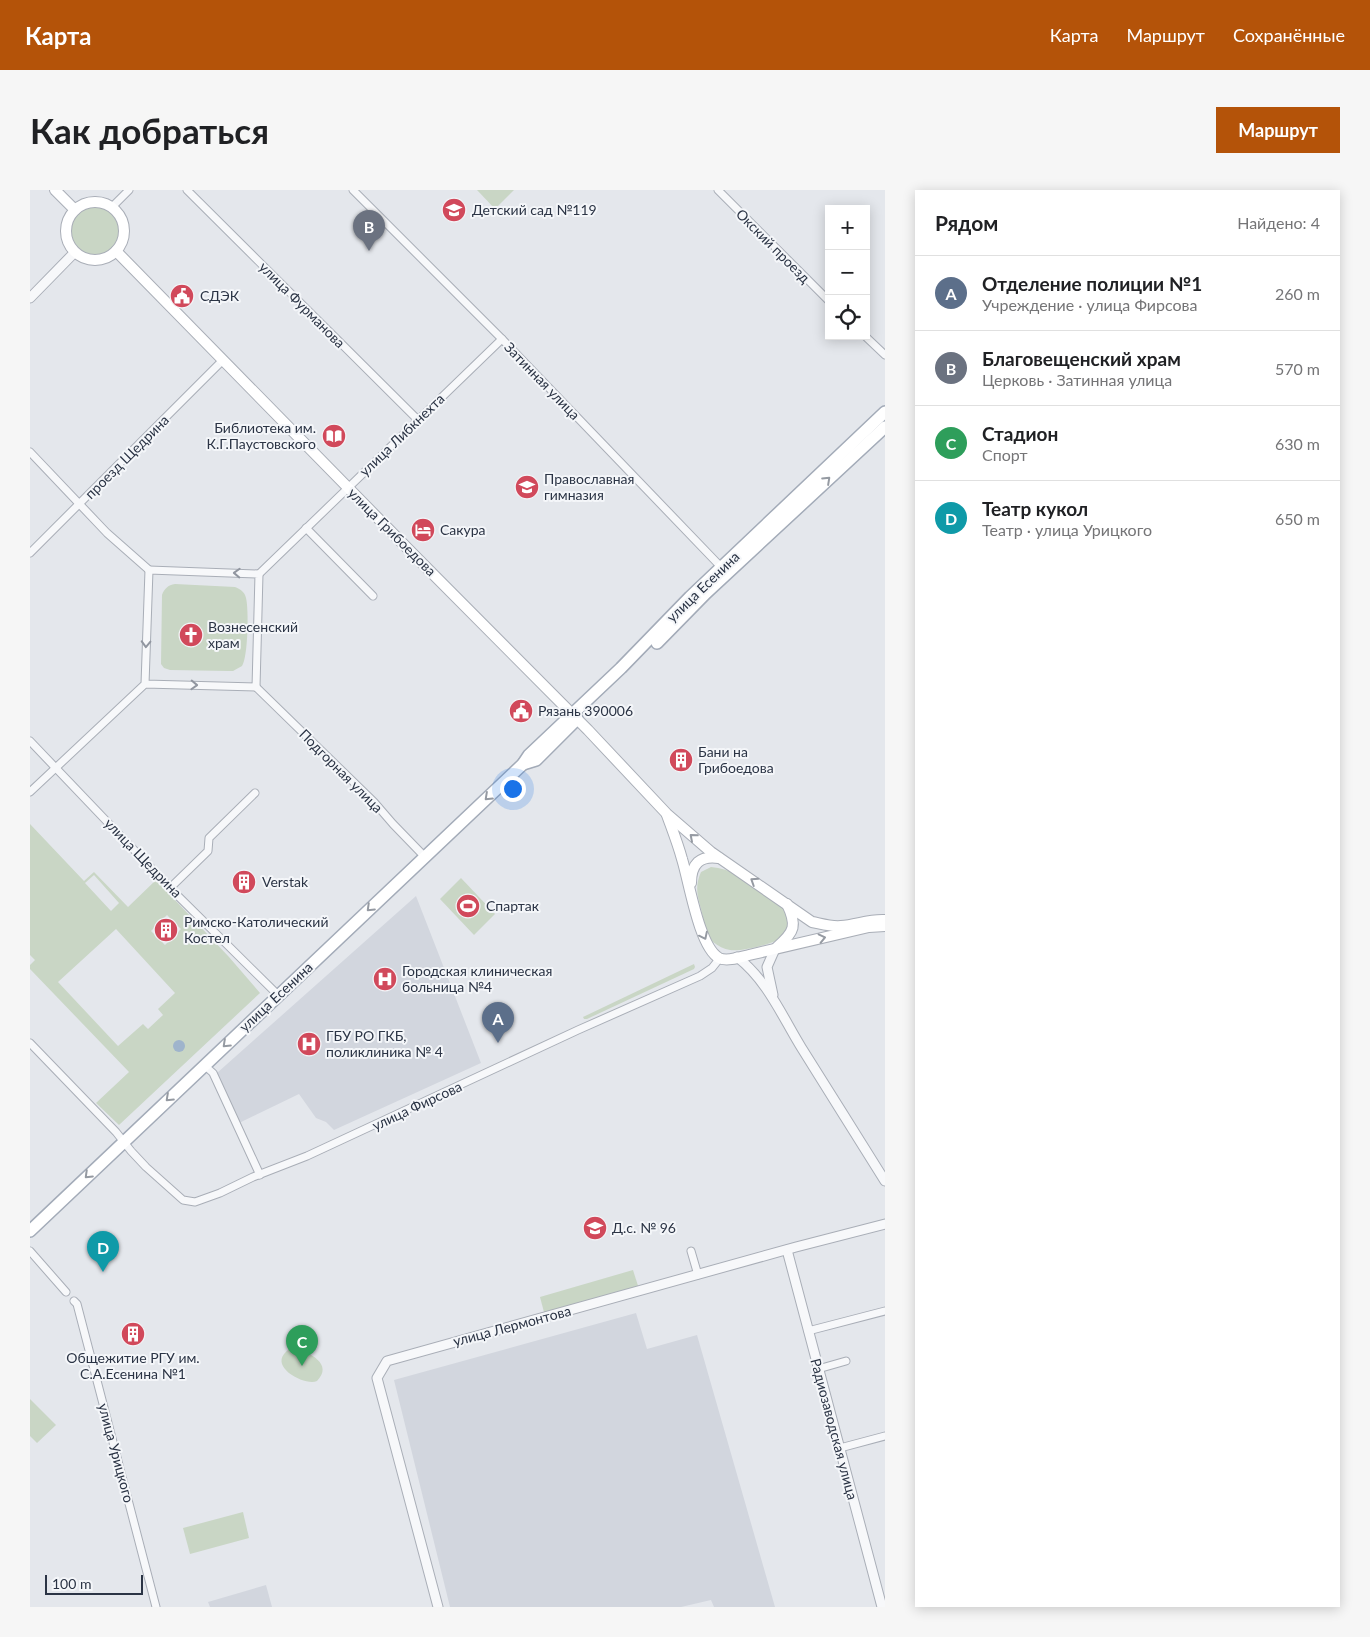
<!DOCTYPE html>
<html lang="ru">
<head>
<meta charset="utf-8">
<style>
	body { margin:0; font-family:Lato,sans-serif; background:#f6f6f6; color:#202124 }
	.controls { position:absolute; right:15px; top:15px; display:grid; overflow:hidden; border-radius:0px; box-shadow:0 2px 12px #0003 }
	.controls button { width:45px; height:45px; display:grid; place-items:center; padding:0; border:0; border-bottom:1px solid #e0e0e0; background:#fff; color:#202124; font:25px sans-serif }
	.scale { position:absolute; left:15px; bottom:12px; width:98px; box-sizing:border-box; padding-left:5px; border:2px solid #2b3445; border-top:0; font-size:14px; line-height:18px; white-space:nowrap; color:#2b3445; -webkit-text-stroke:4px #f4f6f9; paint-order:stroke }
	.you { position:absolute; left:482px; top:598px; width:18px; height:18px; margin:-12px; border:4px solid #fff; border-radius:50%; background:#1a73e8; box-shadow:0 0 0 8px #1a73e833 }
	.badge { display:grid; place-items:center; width:32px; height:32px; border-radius:50%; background:#b45309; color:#fff; font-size:16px; font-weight:700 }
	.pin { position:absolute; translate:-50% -41px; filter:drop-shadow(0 1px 2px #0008) }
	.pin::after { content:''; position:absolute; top:26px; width:18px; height:15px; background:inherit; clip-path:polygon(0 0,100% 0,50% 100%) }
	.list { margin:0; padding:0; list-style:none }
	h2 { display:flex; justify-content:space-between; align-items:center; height:65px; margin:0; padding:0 20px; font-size:21px }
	h2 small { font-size:16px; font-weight:400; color:#757577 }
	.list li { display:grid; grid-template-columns:32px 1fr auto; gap:15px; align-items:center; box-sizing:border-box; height:75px; padding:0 20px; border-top:1px solid #e0e0e0 }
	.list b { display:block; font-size:19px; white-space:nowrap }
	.list p { margin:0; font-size:16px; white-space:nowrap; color:#757577 }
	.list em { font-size:16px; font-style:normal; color:#757577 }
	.icon { flex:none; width:28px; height:28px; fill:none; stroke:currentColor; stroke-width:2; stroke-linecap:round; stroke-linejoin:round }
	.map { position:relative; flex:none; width:855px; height:1417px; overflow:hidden; border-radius:0px }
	header { display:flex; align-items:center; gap:30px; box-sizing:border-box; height:70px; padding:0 25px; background:#b45309; color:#fff }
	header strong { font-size:24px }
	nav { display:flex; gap:28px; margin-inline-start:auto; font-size:18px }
	.intro { display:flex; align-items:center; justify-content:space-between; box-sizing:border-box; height:120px; padding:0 30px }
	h1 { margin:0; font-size:35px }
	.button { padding:12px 22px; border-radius:0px; background:#b45309; color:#fff; font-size:18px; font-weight:700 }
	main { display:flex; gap:30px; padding:0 30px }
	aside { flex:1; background:#fff; border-radius:0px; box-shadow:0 2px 12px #0003 }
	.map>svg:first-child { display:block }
	.built { fill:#d2d6de }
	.green { fill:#c9d6c5; fill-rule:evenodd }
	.water { fill:#9fb4cc }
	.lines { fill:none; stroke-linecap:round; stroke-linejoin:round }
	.minor-casing { stroke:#a9aeb7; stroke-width:9 }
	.tertiary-casing { stroke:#a9aeb7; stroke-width:11 }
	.secondary-casing { stroke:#a9aeb7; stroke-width:12 }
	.primary-casing { stroke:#a3abb8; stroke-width:14 }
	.minor { stroke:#f7f8fa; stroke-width:7 }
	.tertiary { stroke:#f7f8fa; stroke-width:9 }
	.secondary { stroke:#fff; stroke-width:10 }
	.primary { stroke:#fff; stroke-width:11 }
	.oneway { stroke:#959aa2 }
	.oneway2 { stroke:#9196a0 }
	.labels { text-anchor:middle; stroke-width:4; stroke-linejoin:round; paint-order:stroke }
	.poi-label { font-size:14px; fill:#2b3445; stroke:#f4f6f9; text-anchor:start }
	.street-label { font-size:14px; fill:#2b3445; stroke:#f4f6f9 }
</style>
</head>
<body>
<header>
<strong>Карта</strong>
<nav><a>Карта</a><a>Маршрут</a><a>Сохранённые</a></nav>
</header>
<div class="intro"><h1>Как добраться</h1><a class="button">Маршрут</a></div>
<main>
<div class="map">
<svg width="855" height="1417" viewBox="0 0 855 1417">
	<rect width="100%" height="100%" fill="#e4e7ec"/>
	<g class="built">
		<polygon points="386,706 451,873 304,940 296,932 286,928 269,904 209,933 187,883"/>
		<polygon points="606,1123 617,1159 667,1145 745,1417 684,1417 681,1410 651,1417 420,1417 364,1190"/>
		<polygon points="236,1395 242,1417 180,1417 178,1412"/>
	</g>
	<g class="green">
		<polygon points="447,0 484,0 465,19"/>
		<circle cx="65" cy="41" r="25"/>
		<path d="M145,394L205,397C210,399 215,402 216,408C219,419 218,468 212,476L203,481H198L140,480L134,478L131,474L132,405C134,399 138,395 145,394Z"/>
		<path d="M0,634L54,691L64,682L98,717L126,690L199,767L230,803L89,935L66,913L99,882L0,779V775L5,770L0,765ZM64,685L89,713L81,721L55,693ZM137,725L151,739L135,755L121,741ZM86,739L145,803L128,819L133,825L118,839L113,834L88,856L28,792Z"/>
		<path d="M681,677C708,679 731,701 753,716C758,724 762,737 755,745C749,753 711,762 700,760C694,759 688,756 683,752C676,743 674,734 672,723C668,707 664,698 671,682Z"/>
		<polygon points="431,688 465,724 444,745 410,709"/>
		<polygon points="664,774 665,777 664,779 557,829 554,829 553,827"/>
		<polygon points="603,1080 609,1099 515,1126 510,1107"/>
		<path d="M264,1158C279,1162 304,1174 287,1191C276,1196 242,1179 254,1164C257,1160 260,1158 264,1158Z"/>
		<polygon points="0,1209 26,1235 7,1253 0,1246"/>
		<polygon points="213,1322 219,1348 160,1364 153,1338"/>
	</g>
	<circle class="water" cx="149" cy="856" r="6"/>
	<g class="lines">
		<g class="minor-casing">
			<g id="minor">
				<polyline points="157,0 388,230"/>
				<polyline points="323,0 472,149 693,379"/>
				<polyline points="688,0 799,111"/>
				<polyline points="82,17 99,0"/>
				<polyline points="835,146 855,165"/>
				<polyline points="0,262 77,343 119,380"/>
				<polyline points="276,338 343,406"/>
				<polyline points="0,363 193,170"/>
				<polyline points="229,384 472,149"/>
				<polyline points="226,497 344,612 363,634 394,666"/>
				<polyline points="0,551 149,707 248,805"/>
				<polyline points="0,602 115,494 226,497 229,384 119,380 115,494"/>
				<polyline points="140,698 178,661 179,648 225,603"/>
				<polyline points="0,853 86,942 101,961 116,977 153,1010 165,1012 190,1003 223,987 277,966 548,840 670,786 682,778 690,768"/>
				<polyline points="174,875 183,883 230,985"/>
				<polyline points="0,1061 36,1102"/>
				<polyline points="661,1061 668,1085"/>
				<polyline points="44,1111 47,1114 126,1417"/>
				<polyline points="778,1141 855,1121"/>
				<polyline points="788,1179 816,1171"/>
				<polyline points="810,1258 855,1246"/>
			</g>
		</g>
		<g class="tertiary-casing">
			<g id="tertiary">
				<polyline points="0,108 45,62"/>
				<path d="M707,767C737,790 752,826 771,857C799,902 827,946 855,991"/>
				<polyline points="743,805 737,777 745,759"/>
				<polyline points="757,1060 852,1417"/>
				<polyline points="408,1417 347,1188 357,1171 766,1057 855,1034"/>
			</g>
		</g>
		<g class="secondary-casing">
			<g id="secondary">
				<polyline points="25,0 45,20"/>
				<circle cx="65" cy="41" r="29"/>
				<path d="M86,61L386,367L558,540L637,624L681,662L782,732C792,734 801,737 811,736C826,735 839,729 855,730"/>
				<path d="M637,625C642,639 648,654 652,669C659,691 669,757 689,768C697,772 711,767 719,765L839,737L855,736"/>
				<path d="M661,693C661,674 670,665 689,668"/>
				<path d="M747,757C765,742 767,735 757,714"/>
			</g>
		</g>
		<g class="primary-casing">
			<g id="primary">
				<polyline points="627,453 676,403 855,237"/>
				<polyline points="493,574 506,570 547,529"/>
				<polyline points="0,1041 493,574 499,565 591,478 660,407 855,222"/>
			</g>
		</g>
		<use href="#minor" class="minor"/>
		<use href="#tertiary" class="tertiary"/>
		<use href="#secondary" class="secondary"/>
		<use href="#primary" class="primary"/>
	</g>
	<defs><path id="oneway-chevron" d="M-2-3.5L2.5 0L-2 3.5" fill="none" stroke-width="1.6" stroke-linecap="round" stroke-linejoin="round" transform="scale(1.25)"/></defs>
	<g class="oneway">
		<use href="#oneway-chevron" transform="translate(797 290) rotate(-43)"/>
		<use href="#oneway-chevron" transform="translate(458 607) rotate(137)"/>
		<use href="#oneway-chevron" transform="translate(663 647) rotate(-139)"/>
		<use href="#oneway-chevron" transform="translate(724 691) rotate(-147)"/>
		<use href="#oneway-chevron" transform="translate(340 718) rotate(136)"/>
		<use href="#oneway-chevron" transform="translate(674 746) rotate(64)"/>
		<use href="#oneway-chevron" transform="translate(792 748) rotate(-13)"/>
		<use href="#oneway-chevron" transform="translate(196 854) rotate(137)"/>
		<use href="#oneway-chevron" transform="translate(139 908) rotate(137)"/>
		<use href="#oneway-chevron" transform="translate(58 985) rotate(136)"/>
	</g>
	<g class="oneway2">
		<use href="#oneway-chevron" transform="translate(207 383) rotate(-178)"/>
		<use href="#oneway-chevron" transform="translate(116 454) rotate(92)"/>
		<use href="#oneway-chevron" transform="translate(164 495) rotate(2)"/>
	</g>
	<defs>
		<g id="school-disc" transform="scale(1.25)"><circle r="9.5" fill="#d1495b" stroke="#f4f6f9"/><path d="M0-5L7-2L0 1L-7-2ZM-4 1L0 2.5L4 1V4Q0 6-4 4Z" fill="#fff"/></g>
		<g id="civic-disc" transform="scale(1.25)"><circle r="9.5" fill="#d1495b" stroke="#f4f6f9"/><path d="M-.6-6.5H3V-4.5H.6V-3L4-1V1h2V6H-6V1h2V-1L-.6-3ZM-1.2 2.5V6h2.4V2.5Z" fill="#fff"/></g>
		<g id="library-disc" transform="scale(1.25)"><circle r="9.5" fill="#d1495b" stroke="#f4f6f9"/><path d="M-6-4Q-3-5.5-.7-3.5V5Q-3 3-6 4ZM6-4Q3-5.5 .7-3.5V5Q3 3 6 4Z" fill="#fff"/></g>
		<g id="hotel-disc" transform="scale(1.25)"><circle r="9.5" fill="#d1495b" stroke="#f4f6f9"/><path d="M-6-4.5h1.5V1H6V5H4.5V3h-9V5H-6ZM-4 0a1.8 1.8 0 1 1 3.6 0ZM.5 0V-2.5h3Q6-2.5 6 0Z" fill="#fff"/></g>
		<g id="church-disc" transform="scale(1.25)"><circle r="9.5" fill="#d1495b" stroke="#f4f6f9"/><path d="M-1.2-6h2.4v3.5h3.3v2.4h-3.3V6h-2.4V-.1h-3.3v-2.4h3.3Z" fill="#fff"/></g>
		<g id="building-disc" transform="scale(1.25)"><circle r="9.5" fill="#d1495b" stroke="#f4f6f9"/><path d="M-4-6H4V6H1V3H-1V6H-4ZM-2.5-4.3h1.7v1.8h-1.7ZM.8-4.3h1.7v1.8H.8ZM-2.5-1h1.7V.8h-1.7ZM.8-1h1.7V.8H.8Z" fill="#fff"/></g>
		<g id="stadium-disc" transform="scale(1.25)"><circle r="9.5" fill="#d1495b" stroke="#f4f6f9"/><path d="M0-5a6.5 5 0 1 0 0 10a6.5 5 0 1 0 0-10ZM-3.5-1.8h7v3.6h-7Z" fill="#fff"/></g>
		<g id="hospital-disc" transform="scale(1.25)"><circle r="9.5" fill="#d1495b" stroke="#f4f6f9"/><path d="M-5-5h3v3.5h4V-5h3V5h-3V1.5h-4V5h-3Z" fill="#fff"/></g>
	</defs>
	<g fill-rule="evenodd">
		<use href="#school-disc" x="424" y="20"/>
		<use href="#civic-disc" x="152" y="106"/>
		<use href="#library-disc" x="304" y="246"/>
		<use href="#school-disc" x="497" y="297"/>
		<use href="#hotel-disc" x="393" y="340"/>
		<use href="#church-disc" x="161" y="445"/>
		<use href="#civic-disc" x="491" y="521"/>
		<use href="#building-disc" x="651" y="570"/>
		<use href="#building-disc" x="214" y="692"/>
		<use href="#stadium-disc" x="438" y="716"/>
		<use href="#building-disc" x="136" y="740"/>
		<use href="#hospital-disc" x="355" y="789"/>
		<use href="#hospital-disc" x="279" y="854"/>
		<use href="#school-disc" x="565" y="1038"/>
		<use href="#building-disc" x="103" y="1144"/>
	</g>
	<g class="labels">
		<g class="poi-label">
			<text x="442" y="25">Детский сад №119</text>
			<text x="170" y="111">СДЭК</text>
			<text x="286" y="243" text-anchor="end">Библиотека им.<tspan x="286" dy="16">К.Г.Паустовского</tspan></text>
			<text x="514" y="294">Православная<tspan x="514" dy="16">гимназия</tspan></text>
			<text x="410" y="345">Сакура</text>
			<text x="178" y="442">Вознесенский<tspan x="178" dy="16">храм</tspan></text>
			<text x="508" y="526">Рязань 390006</text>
			<text x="668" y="567">Бани на<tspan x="668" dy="16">Грибоедова</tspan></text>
			<text x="232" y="697">Verstak</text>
			<text x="456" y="721">Спартак</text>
			<text x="154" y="737">Римско-Католический<tspan x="154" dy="16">Костел</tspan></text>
			<text x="372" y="786">Городская клиническая<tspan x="372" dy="16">больница №4</tspan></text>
			<text x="296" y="851">ГБУ РО ГКБ,<tspan x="296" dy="16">поликлиника № 4</tspan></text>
			<text x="582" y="1043">Д.с. № 96</text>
			<text x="103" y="1173" text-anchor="middle">Общежитие РГУ им.<tspan x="103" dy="16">С.А.Есенина №1</tspan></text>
		</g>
		<g class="street-label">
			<text transform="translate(743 56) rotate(45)" y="5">Окский проезд</text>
			<text transform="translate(272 115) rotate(45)" y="5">улица Фурманова</text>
			<text transform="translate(512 191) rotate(46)" y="5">Затинная улица</text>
			<text transform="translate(372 245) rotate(-44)" y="5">улица Либкнехта</text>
			<text transform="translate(97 267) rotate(-45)" y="5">проезд Щедрина</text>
			<text transform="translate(362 342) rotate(45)" y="5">улица Грибоедова</text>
			<text transform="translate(673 397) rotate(-44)" y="5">улица Есенина</text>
			<text transform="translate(311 581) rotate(45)" y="5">Подгорная улица</text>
			<text transform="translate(113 668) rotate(46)" y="5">улица Щедрина</text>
			<text transform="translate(246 807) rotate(-43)" y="5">улица Есенина</text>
			<text transform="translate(387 916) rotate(-25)" y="5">улица Фирсова</text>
			<text transform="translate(482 1136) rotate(-15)" y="5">улица Лермонтова</text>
			<text transform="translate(804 1239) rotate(75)" y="5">Радиозаводская улица</text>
			<text transform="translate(86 1263) rotate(75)" y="5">улица Урицкого</text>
		</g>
	</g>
</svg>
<div class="controls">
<button>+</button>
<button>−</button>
<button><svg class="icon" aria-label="locate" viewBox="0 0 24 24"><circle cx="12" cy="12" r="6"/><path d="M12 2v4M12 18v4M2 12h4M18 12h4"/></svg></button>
</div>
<div class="scale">100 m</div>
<div class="you"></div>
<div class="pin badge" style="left:468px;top:853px;background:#5c6f8a">A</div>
<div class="pin badge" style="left:339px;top:61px;background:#6b7280">B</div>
<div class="pin badge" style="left:272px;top:1176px;background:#2e9e5b">C</div>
<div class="pin badge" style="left:73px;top:1082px;background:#0f9aa8">D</div>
</div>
<aside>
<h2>Рядом<small>Найдено: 4</small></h2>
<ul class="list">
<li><span class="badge" style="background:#5c6f8a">A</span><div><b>Отделение полиции №1</b><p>Учреждение · улица Фирсова</p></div><em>260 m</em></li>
<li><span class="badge" style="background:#6b7280">B</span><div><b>Благовещенский храм</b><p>Церковь · Затинная улица</p></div><em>570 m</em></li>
<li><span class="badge" style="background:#2e9e5b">C</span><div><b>Стадион</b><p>Спорт</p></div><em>630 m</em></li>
<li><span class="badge" style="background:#0f9aa8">D</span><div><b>Театр кукол</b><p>Театр · улица Урицкого</p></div><em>650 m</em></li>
</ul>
</aside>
</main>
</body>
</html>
